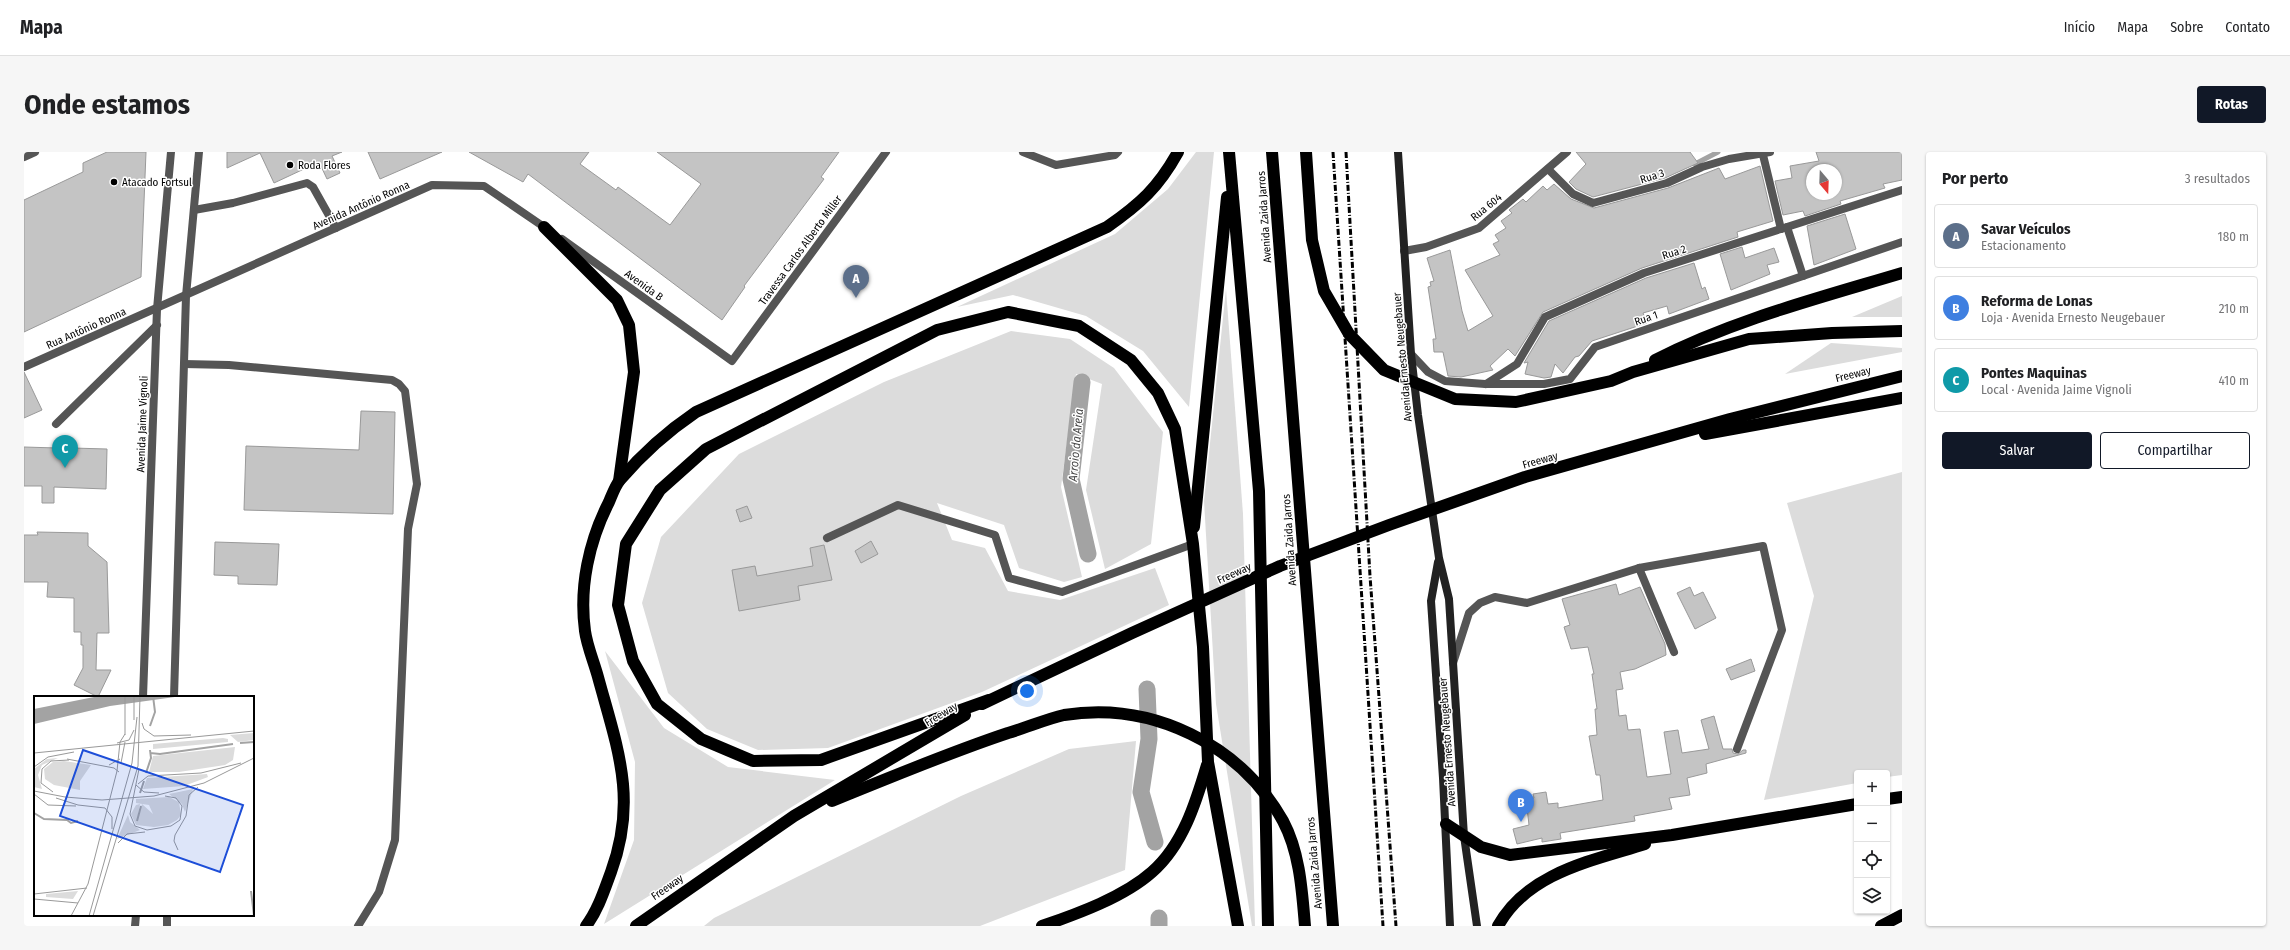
<!DOCTYPE html>
<html lang="pt">
<head>
<meta charset="utf-8">
<style>
	body { margin:0; font-family:"Fira Sans Condensed",sans-serif; background:#f6f6f6; color:#202124 }
	.controls { position:absolute; right:12px; bottom:12px; display:grid; overflow:hidden; border-radius:4px; box-shadow:0 1px 3px #0004 }
	.controls button { width:36px; height:36px; display:grid; place-items:center; padding:0; border:0; border-bottom:1px solid #e0e0e0; background:#fff; color:#202124; font:20px sans-serif }
	.compass { position:absolute; left:1782px; top:12px; width:36px; height:36px; border-radius:50%; background:#fff; box-shadow:0 1px 3px #0004; rotate:161deg }
	.you { position:absolute; left:1003px; top:539px; width:14px; height:14px; margin:-10px; border:3px solid #fff; border-radius:50%; background:#1a73e8; box-shadow:0 0 0 6px #1a73e833 }
	.badge { display:grid; place-items:center; width:26px; height:26px; border-radius:50%; background:#111827; color:#fff; font-size:13px; font-weight:700 }
	.pin { position:absolute; translate:-50% -33px; filter:drop-shadow(0 1px 2px #0008) }
	.pin::after { content:''; position:absolute; top:21px; width:14px; height:12px; background:inherit; clip-path:polygon(0 0,100% 0,50% 100%) }
	.list { margin:0; padding:0; list-style:none }
	h2 { display:flex; justify-content:space-between; align-items:center; height:52px; margin:0; padding:0 16px; font-size:17px }
	h2 small { font-size:13px; font-weight:400; color:#757577 }
	.list li { display:grid; grid-template-columns:26px 1fr auto; gap:12px; align-items:center; box-sizing:border-box; height:64px; margin:0 8px 8px; padding:0 8px; border:1px solid #e0e0e0; border-radius:4px }
	.list b { display:block; font-size:15px; white-space:nowrap }
	.list p { margin:0; font-size:13px; white-space:nowrap; color:#757577 }
	.list em { font-size:13px; font-style:normal; color:#757577 }
	.actions { display:flex; gap:8px; padding:12px 16px }
	.actions a { flex:1; padding:9px 0; border:1px solid #111827; border-radius:4px; text-align:center; font-size:14px; color:#111827 }
	.actions .main { background:#111827; color:#fff }
	.icon { flex:none; width:22px; height:22px; fill:none; stroke:currentColor; stroke-width:2; stroke-linecap:round; stroke-linejoin:round }
	.map { position:relative; flex:none; width:1878px; height:774px; overflow:hidden; border-radius:4px }
	header { display:flex; align-items:center; gap:24px; box-sizing:border-box; height:56px; padding:0 20px; background:#fff; border-bottom:1px solid #e0e0e0 }
	header strong { font-size:19px }
	nav { display:flex; gap:22px; margin-inline-start:auto; font-size:14px }
	.intro { display:flex; align-items:center; justify-content:space-between; box-sizing:border-box; height:96px; padding:0 24px }
	h1 { margin:0; font-size:28px }
	.button { padding:10px 18px; border-radius:4px; background:#111827; color:#fff; font-size:14px; font-weight:700 }
	main { display:flex; gap:24px; padding:0 24px }
	aside { flex:1; background:#fff; border-radius:4px; box-shadow:0 1px 3px #0004 }
	.map>svg:first-child { display:block }
	.green { fill:#dcdcdc }
	.lines { fill:none; stroke-linecap:round; stroke-linejoin:round }
	.stream { stroke:#a3a3a3; stroke-width:5 }
	.canal { stroke:#a3a3a3; stroke-width:17 }
	.building { fill:#c4c4c4; stroke:#999; fill-rule:evenodd }
	.service { stroke:#555; stroke-width:8 }
	.minor { stroke:#555; stroke-width:8 }
	.tertiary { stroke:#555; stroke-width:8 }
	.secondary { stroke:#222; stroke-width:8 }
	.motorway { stroke:#000; stroke-width:12 }
	.rail { stroke:#000; stroke-width:3; stroke-dasharray:6 2 1 2; stroke-linecap:butt }
	.poi-dot { fill:#000; stroke:#fff; stroke-width:1.5 }
	.labels { text-anchor:middle; stroke-width:3; stroke-linejoin:round; paint-order:stroke }
	.poi-label { font-size:11px; fill:#000; stroke:#fff; text-anchor:start }
	.street-label { font-size:11px; fill:#000; stroke:#fff }
	.water-label { font-size:12px; font-style:italic; fill:#444; stroke:#fff }
	.inset-river { fill:none; stroke:#a3a3a3; stroke-width:2 }
	.inset-road { fill:none; stroke:#999; stroke-width:1 }
	.view { fill:#1d4ed8; fill-opacity:0.15; stroke:#1d4ed8; stroke-width:2 }
	.inset-edge { fill:none; stroke:#000; stroke-width:2 }
</style>
</head>
<body>
<header>
<strong>Mapa</strong>
<nav><a>Início</a><a>Mapa</a><a>Sobre</a><a>Contato</a></nav>
</header>
<div class="intro"><h1>Onde estamos</h1><a class="button">Rotas</a></div>
<main>
<div class="map">
<svg width="1878" height="774" viewBox="0 0 1878 774">
	<rect width="100%" height="100%" fill="#fff"/>
	<g class="green">
		<polygon points="1172,0 1190,0 1165,255 1119,199 1062,164 989,143 933,155 1091,82 1144,37"/>
		<polygon points="1202,137 1219,362 1231,774 1228,774 1192,552 1180,349"/>
		<polygon points="1878,144 1878,165 1828,165"/>
		<polygon points="987,179 1046,187 1090,216 1139,280 1127,392 1081,417 1062,338 1078,232 1052,222 1037,335 1058,425 1040,430 995,416 980,373 913,351 928,388 961,396 984,439 1036,448 1131,416 1145,453 958,540 804,596 734,598 683,577 644,541 618,451 637,385 715,302 860,230"/>
		<polygon points="1807,191 1878,196 1878,200 1761,222"/>
		<polygon points="1878,320 1878,623 1863,625 1863,621 1833,621 1833,631 1740,648 1790,444 1763,351"/>
		<polygon points="581,499 640,576 704,615 811,628 580,772 610,688 611,610"/>
		<polygon points="1112,589 1101,718 956,774 680,774 690,766 937,644 1045,597"/>
	</g>
	<g class="lines">
		<polyline class="stream" points="1671,12 1694,0"/>
		<g class="canal">
			<polyline points="1058,230 1047,327 1064,402"/>
			<polyline points="1123,537 1125,587 1117,640 1131,690"/>
			<polyline points="1135,766 1135,774"/>
		</g>
	</g>
	<g class="building">
		<polygon points="83,0 122,0 117,125 0,180 0,48 59,20 59,11"/>
		<polygon points="203,0 318,0 308,4 316,21 303,27 295,10 250,31 236,1 203,16"/>
		<polygon points="344,0 418,0 356,27"/>
		<polygon points="445,0 565,0 556,12 592,38 594,35 646,73 677,32 633,0 815,0 797,25 800,27 720,134 721,135 698,168 504,22 499,30"/>
		<polygon points="1552,0 1666,0 1674,11 1641,26 1569,45 1552,37 1545,30 1562,12"/>
		<path d="M1792,0H1878V28L1859,32L1861,36L1816,49L1817,52L1781,64L1779,59L1759,63L1751,29L1768,26L1766,14L1795,9ZM1788,18H1812V42H1788Z"/>
		<polygon points="1736,14 1749,69 1713,80 1714,85 1618,116 1519,160 1491,204 1484,197 1466,214 1469,218 1437,225 1424,224 1419,200 1410,200 1409,187 1412,187 1404,135 1407,134 1406,130 1410,129 1403,106 1426,98 1438,159 1444,179 1469,164 1441,118 1476,103 1469,92 1475,89 1471,83 1482,76 1477,69 1488,61 1485,58 1499,47 1502,50 1519,34 1523,38 1530,32 1547,47 1570,56 1644,36 1695,16 1701,27"/>
		<polygon points="1821,62 1832,97 1790,113 1783,74"/>
		<polygon points="1718,95 1721,106 1750,96 1755,110 1743,113 1746,122 1707,138 1696,102"/>
		<polygon points="1670,111 1678,137 1681,135 1685,147 1645,162 1643,154 1619,161 1623,171 1568,189 1555,204 1551,205 1539,221 1531,212 1527,225 1520,226 1501,222 1504,210 1500,211 1525,169 1622,126"/>
		<polygon points="0,220 18,258 0,266"/>
		<polygon points="337,259 371,260 369,362 220,358 222,294 335,298"/>
		<polygon points="33,291 48,291 48,296 83,297 82,337 30,335 30,351 18,351 18,334 0,334 0,295 33,296"/>
		<polygon points="723,354 728,366 716,370 712,358"/>
		<polygon points="13,380 64,381 64,394 83,410 85,481 73,481 72,518 87,518 74,545 50,533 59,516 59,493 57,493 57,480 50,480 50,446 23,445 24,430 0,430 0,383 14,383"/>
		<polygon points="847,389 854,402 837,411 831,399"/>
		<polygon points="191,390 255,392 253,433 214,432 214,424 190,423"/>
		<polygon points="800,393 808,428 774,434 776,448 715,459 708,418 731,414 733,424 789,414 786,396"/>
		<polygon points="1592,432 1595,443 1616,435 1641,492 1642,503 1611,517 1596,520 1599,537 1592,538 1595,564 1602,563 1604,578 1616,577 1623,625 1647,622 1640,580 1654,578 1658,601 1685,597 1677,568 1690,564 1699,597 1708,597 1709,601 1714,602 1719,598 1722,598 1722,601 1682,612 1683,621 1663,626 1666,643 1645,646 1648,657 1610,664 1611,669 1536,681 1537,687 1518,690 1518,686 1493,692 1489,677 1505,673 1502,647 1510,646 1509,642 1522,640 1524,652 1534,651 1534,656 1579,648 1576,623 1572,623 1565,584 1573,583 1571,557 1573,557 1568,522 1570,522 1564,495 1547,497 1540,475 1546,473 1538,447"/>
		<polygon points="1666,435 1670,444 1679,440 1692,466 1671,477 1653,441"/>
		<polygon points="1727,507 1731,519 1707,528 1702,517"/>
	</g>
	<g class="lines">
		<g class="service">
			<polyline points="1739,3 1757,77"/>
			<polyline points="1524,17 1549,42 1569,51 1643,31 1678,15 1705,7 1746,0"/>
			<polyline points="170,58 209,51 283,31 289,35 312,76"/>
			<polyline points="1387,202 1404,220 1421,229 1461,232 1520,232 1546,227 1571,195 1878,90"/>
			<polyline points="160,212 205,213 368,228 375,232 381,239 393,332 384,377 371,688 355,740 334,774"/>
			<polyline points="1462,232 1493,212 1521,165 1620,121 1878,38"/>
			<polyline points="32,272 133,173"/>
			<polyline points="803,386 874,353 971,383 985,426 1038,440 1169,392"/>
			<polyline points="1615,416 1650,500"/>
			<polyline points="1429,511 1445,461 1456,451 1471,445 1503,451 1615,416 1739,394 1758,478 1713,597"/>
		</g>
		<g class="minor">
			<polyline points="999,0 1032,13 1091,3 1094,0"/>
			<polyline points="1763,75 1779,124"/>
			<polyline points="538,87 708,209 862,0"/>
			<polyline points="1380,99 1402,95 1455,76 1543,0"/>
			<polyline points="0,215 408,33 460,34 523,77"/>
		</g>
		<g class="tertiary">
			<polyline points="0,5 11,0"/>
			<polyline points="119,545 133,157 147,0"/>
			<polyline points="150,545 162,144 175,0"/>
			<polyline points="111,774 112,763"/>
			<polyline points="143,774 143,763"/>
		</g>
		<g class="secondary">
			<polyline points="1374,0 1387,202 1394,263 1415,406 1425,447 1440,684 1453,774"/>
			<polyline points="1414,410 1407,449 1419,626 1426,774"/>
		</g>
		<g class="motorway">
			<polyline points="1205,0 1235,339 1244,774"/>
			<polyline points="1248,0 1309,774"/>
			<polyline points="1282,0 1288,88 1300,139 1325,182 1360,218 1431,247 1492,250 1587,229 1609,220 1725,187 1808,181 1878,179"/>
			<polyline points="520,75 593,148 605,173 610,220 595,329"/>
			<path d="M1631,208C1709,168 1795,146 1878,121"/>
			<polyline points="1681,282 1878,246"/>
			<polyline points="1170,375 1203,45"/>
			<polyline points="965,548 797,608 729,609 677,587 633,552 609,509 594,453 602,392 636,338 682,297 913,178 984,160 1055,174 1107,208 1134,241 1151,277 1169,392 1179,495 1184,610 1214,774"/>
			<polyline points="958,552 1108,481 1256,414 1365,373 1501,325 1706,267 1878,224"/>
			<polyline points="1863,647 1878,645"/>
			<path d="M808,649C867,625 924,601 984,581C1002,576 1022,567 1040,563C1128,549 1216,592 1259,669C1276,701 1278,739 1281,774"/>
			<polyline points="1422,672 1457,695 1486,703 1648,683 1833,652"/>
			<path d="M562,774C574,758 580,739 587,720C614,647 593,595 574,525C570,510 563,494 561,479C555,435 565,389 585,350C588,343 591,334 596,328C618,302 644,279 672,260L1083,75C1116,52 1134,36 1154,0"/>
			<polyline points="612,774 770,664 941,563"/>
			<path d="M1018,774C1053,762 1100,745 1128,720C1159,693 1172,650 1183,613"/>
			<path d="M1474,774C1503,721 1567,709 1621,692"/>
			<polyline points="1857,774 1878,763"/>
		</g>
		<g class="rail">
			<polyline points="1309,0 1359,774"/>
			<polyline points="1322,0 1346,424 1372,774"/>
		</g>
	</g>
	<g class="poi-dot">
		<circle cx="266" cy="13" r="4"/>
		<circle cx="90" cy="30" r="4"/>
	</g>
	<g class="labels">
		<g class="poi-label">
			<text x="274" y="17">Roda Flores</text>
			<text x="98" y="34">Atacado Fortsul</text>
		</g>
		<g class="street-label">
			<text transform="translate(1628 24) rotate(-18)" y="4">Rua 3</text>
			<text transform="translate(337 53) rotate(-24)" y="4">Avenida Antônio Ronna</text>
			<text transform="translate(1462 55) rotate(-39)" y="4">Rua 604</text>
			<text transform="translate(1240 65) rotate(-94)" y="4">Avenida Zaida Jarros</text>
			<text transform="translate(776 98) rotate(-54)" y="4">Travessa Carlos Alberto Miller</text>
			<text transform="translate(1650 100) rotate(-18)" y="4">Rua 2</text>
			<text transform="translate(620 133) rotate(36)" y="4">Avenida B</text>
			<text transform="translate(1622 166) rotate(-19)" y="4">Rua 1</text>
			<text transform="translate(62 176) rotate(-24)" y="4">Rua Antônio Ronna</text>
			<text transform="translate(1378 205) rotate(-95)" y="4">Avenida Ernesto Neugebauer</text>
			<text transform="translate(1829 222) rotate(-14)" y="4">Freeway</text>
			<text transform="translate(118 272) rotate(-88)" y="4">Avenida Jaime Vignoli</text>
			<text transform="translate(1516 308) rotate(-16)" y="4">Freeway</text>
			<text transform="translate(1265 388) rotate(-94)" y="4">Avenida Zaida Jarros</text>
			<text transform="translate(1210 421) rotate(-24)" y="4">Freeway</text>
			<text transform="translate(917 562) rotate(-31)" y="4">Freeway</text>
			<text transform="translate(1423 590) rotate(-94)" y="4">Avenida Ernesto Neugebauer</text>
			<text transform="translate(1290 711) rotate(-95)" y="4">Avenida Zaida Jarros</text>
			<text transform="translate(643 735) rotate(-35)" y="4">Freeway</text>
		</g>
		<g class="water-label">
			<text transform="translate(1052 293) rotate(-85)" y="4">Arroio da Areia</text>
		</g>
	</g>
	<g transform="translate(10 544)">
		<rect width="220" height="220" fill="#fff"/>
		<path d="M220,37V44L204,46L196,39ZM189,42L194,43V46L119,53V48ZM201,51L199,64L191,69L145,76H115L119,60ZM24,62L8,69L4,79L8,93L0,91V73L13,63ZM30,65L57,69L46,85V94L20,89L11,83L10,73L19,66ZM173,78L174,81L150,90L109,93L113,82ZM159,93L151,116L148,108L135,98ZM135,101L145,106L147,119L143,124L134,129L120,131L102,129L97,118L102,109L106,108L103,125L108,108L119,118L115,109L102,107V103ZM94,119L96,126L106,134L83,143ZM44,195L39,203L12,201V198Z" fill="#dcdcdc"/>
		<path d="M65,0H148L76,10L0,28V13Z" fill="#a3a3a3"/>
		<path class="inset-river" d="M116,30L121,16L119,0M206,47L220,46M116,57L126,58L199,48M112,77L117,62L116,54M106,97L110,85M0,117L10,123L33,124L37,127L44,125M103,125L107,110M217,195L220,220"/>
		<path class="inset-road" d="M100,0V24M108,27L110,33L120,40L157,39M91,39V0M83,47L95,44L100,34M0,57L220,35M33,63L80,72L85,76M87,67L91,46M75,69L86,63M0,71L14,61L40,56M105,73L96,118L101,130L113,134L137,130L146,124L148,110L142,102L131,100M104,88L114,80L167,77L207,67M102,89L110,96L125,97M0,95L31,101L68,104L120,100L170,87L220,62M19,96L7,87L8,73L17,65L35,64M0,98L14,109L42,110M22,102L44,109L71,112L78,121V133M84,147L93,138L111,136M144,154L140,145L141,139L152,120L155,99L164,91M0,198L53,192M0,203L44,207M37,220L54,188L83,75L86,46L91,38M55,220L98,67L103,21M59,220L104,70L106,0"/>
		<path class="view" d="M49,54L209,109L186,176L26,120Z"/>
		<rect width="220" height="220" class="inset-edge"/>
	</g>
</svg>
<div class="controls">
<button>+</button>
<button>−</button>
<button><svg class="icon" aria-label="locate" viewBox="0 0 24 24"><circle cx="12" cy="12" r="6"/><path d="M12 2v4M12 18v4M2 12h4M18 12h4"/></svg></button>
<button><svg class="icon" aria-label="layers" viewBox="0 0 24 24"><path d="M12 4l9 5-9 5-9-5zM3 14l9 5 9-5"/></svg></button>
</div>
<svg class="compass" viewBox="-18 -18 36 36"><path d="M0-13l5 13h-10z" fill="#e53935"/><path d="M0 13l5-13h-10z" fill="#757577"/></svg>
<div class="you"></div>
<div class="pin badge" style="left:832px;top:146px;background:#5c6f8a">A</div>
<div class="pin badge" style="left:1497px;top:670px;background:#3f7fe0">B</div>
<div class="pin badge" style="left:41px;top:316px;background:#0f9aa8">C</div>
</div>
<aside>
<h2>Por perto<small>3 resultados</small></h2>
<ul class="list">
<li><span class="badge" style="background:#5c6f8a">A</span><div><b>Savar Veículos</b><p>Estacionamento</p></div><em>180 m</em></li>
<li><span class="badge" style="background:#3f7fe0">B</span><div><b>Reforma de Lonas</b><p>Loja · Avenida Ernesto Neugebauer</p></div><em>210 m</em></li>
<li><span class="badge" style="background:#0f9aa8">C</span><div><b>Pontes Maquinas</b><p>Local · Avenida Jaime Vignoli</p></div><em>410 m</em></li>
</ul>
<div class="actions"><a class="main">Salvar</a><a>Compartilhar</a></div>
</aside>
</main>
</body>
</html>
